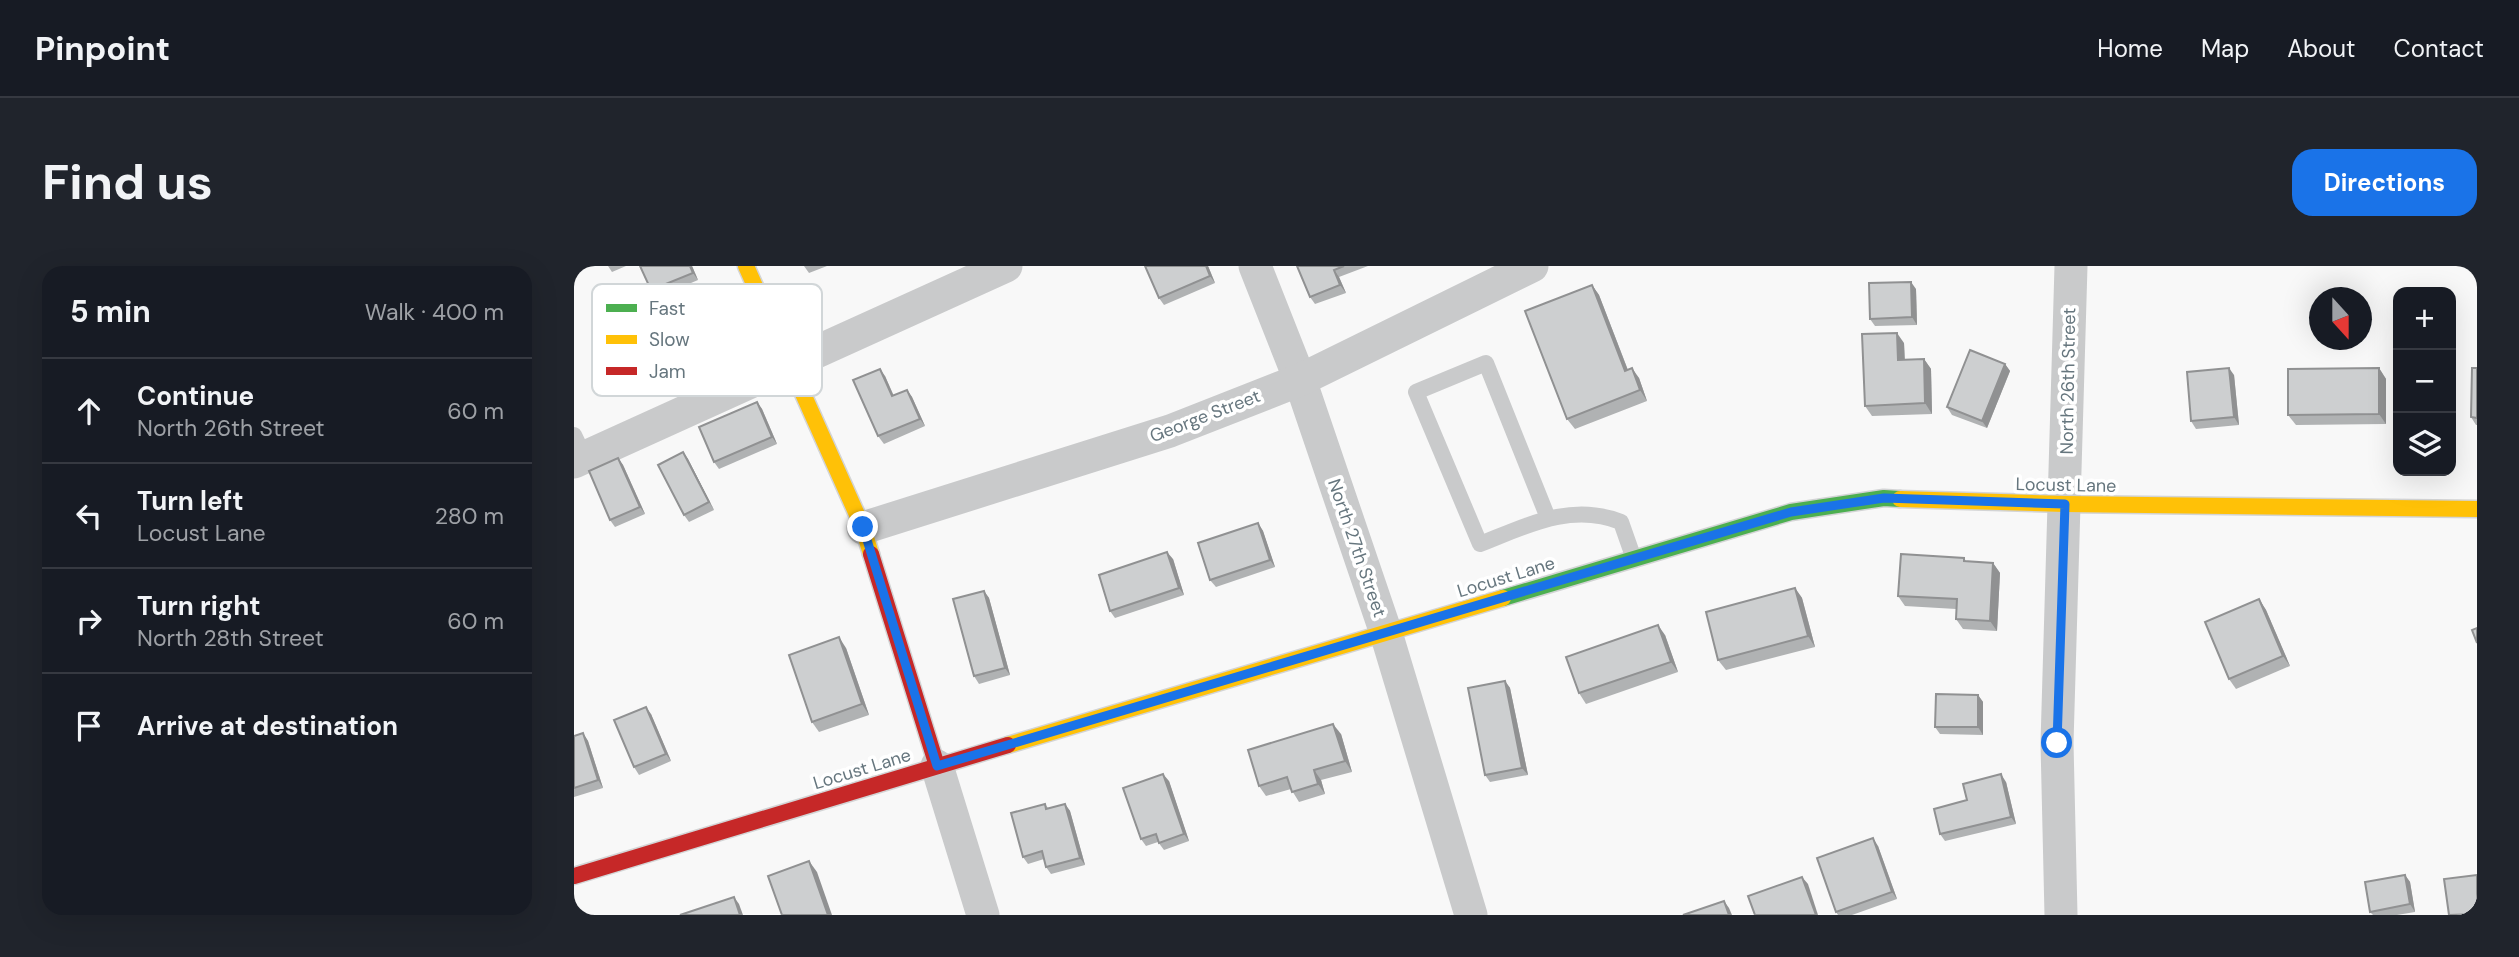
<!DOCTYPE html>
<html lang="en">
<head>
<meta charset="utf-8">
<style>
	body { margin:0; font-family:"DM Sans",sans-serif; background:#20242c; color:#f1f3f6 }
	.controls { position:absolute; right:21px; top:21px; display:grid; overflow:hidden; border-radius:14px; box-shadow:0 7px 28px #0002 }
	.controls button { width:63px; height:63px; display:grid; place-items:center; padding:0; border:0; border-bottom:2px solid #363941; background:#171b24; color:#f1f3f6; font:35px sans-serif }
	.compass { position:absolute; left:1735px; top:21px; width:63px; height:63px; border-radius:50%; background:#171b24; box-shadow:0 7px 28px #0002; rotate:159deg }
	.stop { position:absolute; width:21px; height:21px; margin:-16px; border:5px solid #1a73e8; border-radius:50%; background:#fff }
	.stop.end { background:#1a73e8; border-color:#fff; box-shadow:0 2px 7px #0008 }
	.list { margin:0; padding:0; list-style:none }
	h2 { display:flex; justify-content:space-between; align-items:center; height:91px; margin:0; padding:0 28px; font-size:30px }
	h2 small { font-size:23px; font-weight:400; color:#9ea1a6 }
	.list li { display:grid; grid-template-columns:46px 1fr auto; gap:21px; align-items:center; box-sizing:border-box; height:105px; padding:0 28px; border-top:2px solid #363941 }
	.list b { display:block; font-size:26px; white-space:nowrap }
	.list p { margin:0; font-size:23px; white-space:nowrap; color:#9ea1a6 }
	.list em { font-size:23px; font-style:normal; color:#9ea1a6 }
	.icon { flex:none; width:38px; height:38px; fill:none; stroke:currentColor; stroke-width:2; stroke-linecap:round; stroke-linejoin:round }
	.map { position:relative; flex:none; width:1903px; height:649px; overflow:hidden; border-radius:21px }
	header { display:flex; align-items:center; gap:42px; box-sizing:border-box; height:98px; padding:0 35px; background:#171b24; border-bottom:2px solid #363941 }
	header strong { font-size:33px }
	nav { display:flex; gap:38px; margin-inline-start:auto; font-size:24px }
	.intro { display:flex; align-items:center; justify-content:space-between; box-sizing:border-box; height:168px; padding:0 42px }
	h1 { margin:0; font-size:49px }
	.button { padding:18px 32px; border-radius:21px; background:#1a73e8; color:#fff; font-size:24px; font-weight:700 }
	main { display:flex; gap:42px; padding:0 42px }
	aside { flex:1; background:#171b24; border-radius:21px; box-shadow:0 7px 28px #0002 }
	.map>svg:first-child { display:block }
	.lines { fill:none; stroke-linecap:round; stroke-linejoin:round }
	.fast-casing { stroke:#d3d4d5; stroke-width:19 }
	.slow-casing { stroke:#d3d4d5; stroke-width:19 }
	.jam-casing { stroke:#d3d4d5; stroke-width:19 }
	.lane { stroke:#c9cacb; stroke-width:16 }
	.street { stroke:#c9cacb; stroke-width:33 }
	.fast { stroke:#4caf50; stroke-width:16 }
	.slow { stroke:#ffc107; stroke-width:16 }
	.jam { stroke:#c62828; stroke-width:16 }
	.wall { fill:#b0b2b3 }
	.shaded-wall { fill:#909192 }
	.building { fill:#cdcfd0; stroke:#909192; stroke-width:2 }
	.route { stroke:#1a73e8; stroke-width:9 }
	.labels { text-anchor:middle; stroke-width:7; stroke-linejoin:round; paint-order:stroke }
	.street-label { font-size:18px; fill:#66767e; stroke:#fff }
	.key { fill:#fff; stroke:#d1d6d8; stroke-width:2 }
	.key-label { font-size:19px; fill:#66767e }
</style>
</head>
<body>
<header>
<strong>Pinpoint</strong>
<nav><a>Home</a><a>Map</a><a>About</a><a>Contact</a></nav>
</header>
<div class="intro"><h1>Find us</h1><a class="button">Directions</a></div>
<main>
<aside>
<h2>5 min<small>Walk · 400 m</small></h2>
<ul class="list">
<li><svg class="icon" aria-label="ahead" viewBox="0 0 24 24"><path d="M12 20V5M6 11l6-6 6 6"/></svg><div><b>Continue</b><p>North 26th Street</p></div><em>60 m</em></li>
<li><svg class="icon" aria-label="left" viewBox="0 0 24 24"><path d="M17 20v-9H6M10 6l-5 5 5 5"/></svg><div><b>Turn left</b><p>Locust Lane</p></div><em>280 m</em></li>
<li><svg class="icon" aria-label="right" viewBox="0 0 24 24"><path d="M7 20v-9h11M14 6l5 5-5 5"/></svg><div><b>Turn right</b><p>North 28th Street</p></div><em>60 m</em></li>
<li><svg class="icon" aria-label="arrive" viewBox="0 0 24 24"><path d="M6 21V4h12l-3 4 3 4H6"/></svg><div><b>Arrive at destination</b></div></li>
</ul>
</aside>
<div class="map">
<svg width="1903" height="649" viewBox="0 0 1903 649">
	<rect width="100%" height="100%" fill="#f8f8f8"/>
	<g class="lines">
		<g class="fast-casing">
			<polyline id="fast" points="929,332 1217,246 1310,232 1326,233"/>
		</g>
		<g class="slow-casing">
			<g id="slow">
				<polyline points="172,0 289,262 297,288"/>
				<polyline points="1326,233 1491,238 1903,243"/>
				<polyline points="434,479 929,332"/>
			</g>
		</g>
		<g class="jam-casing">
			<g id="jam">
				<polyline points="297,288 363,500"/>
				<polyline points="0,610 434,479"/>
			</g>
		</g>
		<g class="lane">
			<polyline points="0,169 11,192"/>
			<path d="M974,252L912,97L842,126L906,278C952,260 997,236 1047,256L1060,293"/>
		</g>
		<g class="street">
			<polyline points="681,0 726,114 812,367 897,649"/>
			<polyline points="0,196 432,0"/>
			<polyline points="289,262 596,165 726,114 958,0"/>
			<polyline points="363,500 409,649"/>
			<polyline points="1487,649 1483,477 1497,0"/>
		</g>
		<use href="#fast" class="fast"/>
		<use href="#slow" class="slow"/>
		<use href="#jam" class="jam"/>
	</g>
	<g class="wall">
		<polygon points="34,0 52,0 38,6"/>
		<polygon points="118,0 124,14 82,32 77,24"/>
		<polygon points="230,0 253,0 235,7"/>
		<polygon points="571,0 634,0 641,17 590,39 585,32"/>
		<polygon points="723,0 794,0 765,11 772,27 741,38 736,31"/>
		<polygon points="1018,19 1025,29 1054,104 1065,112 1073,135 1001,163 993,153"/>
		<polygon points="1342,23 1343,59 1301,60 1296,53"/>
		<polygon points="1330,77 1331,94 1350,93 1357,103 1358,148 1298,150 1291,140"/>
		<polygon points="1431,98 1436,105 1413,162 1378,149 1373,141"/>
		<polygon points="1805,102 1812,113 1812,158 1722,159 1714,149"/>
		<polygon points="1903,102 1903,159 1902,159 1897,151"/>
		<polygon points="1660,109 1665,159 1622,163 1617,155"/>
		<polygon points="311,110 320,130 333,124 338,131 351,160 310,178 304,170"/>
		<polygon points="183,136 188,143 203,178 145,203 140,196"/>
		<polygon points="109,186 114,193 140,244 115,256 110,249"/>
		<polygon points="44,192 49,199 71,248 41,261 36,254"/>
		<polygon points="684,257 689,265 701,301 642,321 636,314"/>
		<polygon points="1390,292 1392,295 1419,297 1426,307 1423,365 1389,363 1382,353 1382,343 1331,340 1324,330"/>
		<polygon points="599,293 610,329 541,352 536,345"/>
		<polygon points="1221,322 1228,332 1241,381 1152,404 1144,394"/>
		<polygon points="410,325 415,332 436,409 405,418 400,410"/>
		<polygon points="1685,333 1692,344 1716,400 1662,423 1655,413"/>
		<polygon points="1091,369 1104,406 1012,438 1005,427"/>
		<polygon points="272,382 295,449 245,466 238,456"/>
		<polygon points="931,415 936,422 954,509 916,516 911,509"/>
		<polygon points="1404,429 1409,436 1409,469 1366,468 1361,461"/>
		<polygon points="77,448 97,495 65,509 60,501"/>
		<polygon points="9,467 14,475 29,522 0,531 0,470"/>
		<polygon points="767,468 778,506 747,514 751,528 725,536 717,523 692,530 685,520"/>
		<polygon points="595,515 615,575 590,584 584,576 572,580 567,573"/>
		<polygon points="1432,516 1442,558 1371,575 1366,568 1393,534"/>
		<polygon points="471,538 474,542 491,538 496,545 511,599 477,608 472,601 470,593 454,598 449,591"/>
		<polygon points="1304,580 1323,633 1278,649 1264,649 1262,646"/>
		<polygon points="1831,609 1836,616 1841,646 1823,649 1799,649 1796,646"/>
	</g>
	<g class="shaded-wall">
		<polygon points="116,0 118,0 124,14 119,7"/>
		<polygon points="632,0 634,0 641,17 636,10"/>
		<polygon points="760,4 765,11 772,27 766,19"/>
		<polygon points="1337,16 1342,23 1343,59 1338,51"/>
		<polygon points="1018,19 1025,29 1058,115 1051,105"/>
		<polygon points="1323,67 1330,77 1331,105 1324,94"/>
		<polygon points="1350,93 1357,103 1358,148 1351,137"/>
		<polygon points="1431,98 1436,105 1413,162 1408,155"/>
		<polygon points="1058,102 1065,112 1073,135 1066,124"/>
		<polygon points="1655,102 1660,109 1665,159 1660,151"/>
		<polygon points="1805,102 1812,113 1812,158 1805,148"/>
		<polygon points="306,103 311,110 323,138 318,130"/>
		<polygon points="333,124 338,131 351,160 346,153"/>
		<polygon points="183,136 188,143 203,178 198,171"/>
		<polygon points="109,186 114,193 140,244 135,236"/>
		<polygon points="44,192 49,199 71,248 66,241"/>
		<polygon points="684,257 689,265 701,301 696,294"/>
		<polygon points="593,286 599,293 610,329 605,322"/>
		<polygon points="1419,297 1426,307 1423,365 1416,355"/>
		<polygon points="1221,322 1228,332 1241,381 1234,370"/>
		<polygon points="410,325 415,332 436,409 431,402"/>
		<polygon points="1685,333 1692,344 1716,400 1709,390"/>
		<polygon points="1084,359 1091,369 1104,406 1097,396"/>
		<polygon points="265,371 272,382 295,449 288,438"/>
		<polygon points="931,415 936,422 954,509 948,502"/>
		<polygon points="1404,429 1409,436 1409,469 1404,461"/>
		<polygon points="72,441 77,448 97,495 92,488"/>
		<polygon points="759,458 767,468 778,506 771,495"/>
		<polygon points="9,467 14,475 29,522 24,514"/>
		<polygon points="740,504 747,514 751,528 744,518"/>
		<polygon points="589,508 595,515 615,575 610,568"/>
		<polygon points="1427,508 1432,516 1442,558 1437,551"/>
		<polygon points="491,538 496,545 511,599 506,592"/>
		<polygon points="1299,572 1304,580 1323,633 1318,626"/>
		<polygon points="235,595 243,606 258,649 254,649"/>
		<polygon points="1831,609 1836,616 1841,646 1836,638"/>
		<polygon points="1228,611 1234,618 1244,649 1242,649"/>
		<polygon points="160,631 165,638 169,649 166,649"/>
		<polygon points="1150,635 1155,642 1158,649 1155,649"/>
	</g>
	<g class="building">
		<polygon points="66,0 116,0 119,7 77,24"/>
		<polygon points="571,0 632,0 636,10 585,32"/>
		<polygon points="723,0 770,0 760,4 766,19 736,31"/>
		<polygon points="1337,16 1338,51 1296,53 1295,17"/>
		<polygon points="1018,19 1051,105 1058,102 1066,124 993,153 951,45"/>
		<polygon points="1323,67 1324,94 1350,93 1351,137 1291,140 1288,68"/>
		<polygon points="1396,84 1431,98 1408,155 1373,141"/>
		<polygon points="1655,102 1660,151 1617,155 1613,106"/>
		<polygon points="1805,102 1805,148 1714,149 1714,103"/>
		<polygon points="1898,102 1903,102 1903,152 1897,151"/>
		<polygon points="306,103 318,130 333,124 346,153 304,170 279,114"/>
		<polygon points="183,136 198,171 140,196 125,161"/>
		<polygon points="109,186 135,236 110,249 84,199"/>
		<polygon points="44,192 66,241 36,254 15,205"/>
		<polygon points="684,257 696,294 636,314 624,277"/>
		<polygon points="593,286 605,322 536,345 525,309"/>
		<polygon points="1327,288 1390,292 1390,295 1419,297 1416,355 1382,353 1383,333 1324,330"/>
		<polygon points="1221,322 1234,370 1144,394 1132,346"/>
		<polygon points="410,325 431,402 400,410 379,333"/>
		<polygon points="1685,333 1709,390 1655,413 1631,356"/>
		<polygon points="1084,359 1097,396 1005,427 992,391"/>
		<polygon points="1903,362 1903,377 1898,364"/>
		<polygon points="265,371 288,438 238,456 215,389"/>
		<polygon points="931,415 948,502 911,509 894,422"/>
		<polygon points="1362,428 1404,429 1404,461 1361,461"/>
		<polygon points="72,441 92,488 60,501 40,454"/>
		<polygon points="759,458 771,495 740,504 744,518 718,526 713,511 685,520 674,484"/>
		<polygon points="9,467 24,514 0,522 0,470"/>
		<polygon points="589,508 610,568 585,577 582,568 567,573 549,522"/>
		<polygon points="1427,508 1437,551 1366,568 1360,543 1393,534 1389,518"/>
		<polygon points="471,538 472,543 491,538 506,592 472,601 468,585 449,591 437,547"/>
		<polygon points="1299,572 1318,626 1262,646 1243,592"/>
		<polygon points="235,595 254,649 208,649 194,610"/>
		<polygon points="1831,609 1836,638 1796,646 1791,616"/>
		<polygon points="1903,609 1903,648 1875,649 1870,613"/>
		<polygon points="1228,611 1242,649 1181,649 1174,630"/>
		<polygon points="160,631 166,649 106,649"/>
		<polygon points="1150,635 1155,649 1109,649"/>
	</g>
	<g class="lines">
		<polyline class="route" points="289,261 363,500 1217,246 1310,232 1491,238 1483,477"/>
	</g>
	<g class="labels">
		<g class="street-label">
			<text transform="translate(1494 115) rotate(-89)" y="6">North 26th Street</text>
			<text transform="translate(631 150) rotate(-21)" y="6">George Street</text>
			<text transform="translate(1492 219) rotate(1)" y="6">Locust Lane</text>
			<text transform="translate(783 282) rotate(71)" y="6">North 27th Street</text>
			<text transform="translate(932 311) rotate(-17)" y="6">Locust Lane</text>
			<text transform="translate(288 503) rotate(-17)" y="6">Locust Lane</text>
		</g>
	</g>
	<rect x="18" y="18" width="230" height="112" rx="10" class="key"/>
	<rect x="32" y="38" width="31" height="8" fill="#4caf50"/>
	<rect x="32" y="69" width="31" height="9" fill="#ffc107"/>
	<rect x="32" y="101" width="31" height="8" fill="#c62828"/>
	<g class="key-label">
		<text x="75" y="49">Fast</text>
		<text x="75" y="80">Slow</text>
		<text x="75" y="112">Jam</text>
	</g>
</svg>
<div class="controls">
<button>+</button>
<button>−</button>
<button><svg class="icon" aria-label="layers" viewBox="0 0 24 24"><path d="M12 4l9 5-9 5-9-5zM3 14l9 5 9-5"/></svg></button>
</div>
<svg class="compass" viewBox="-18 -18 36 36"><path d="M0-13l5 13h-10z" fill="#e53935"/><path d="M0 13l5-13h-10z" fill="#9ea1a6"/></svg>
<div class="stop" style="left:1483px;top:477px"></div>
<div class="stop end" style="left:289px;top:261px"></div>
</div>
</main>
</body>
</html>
